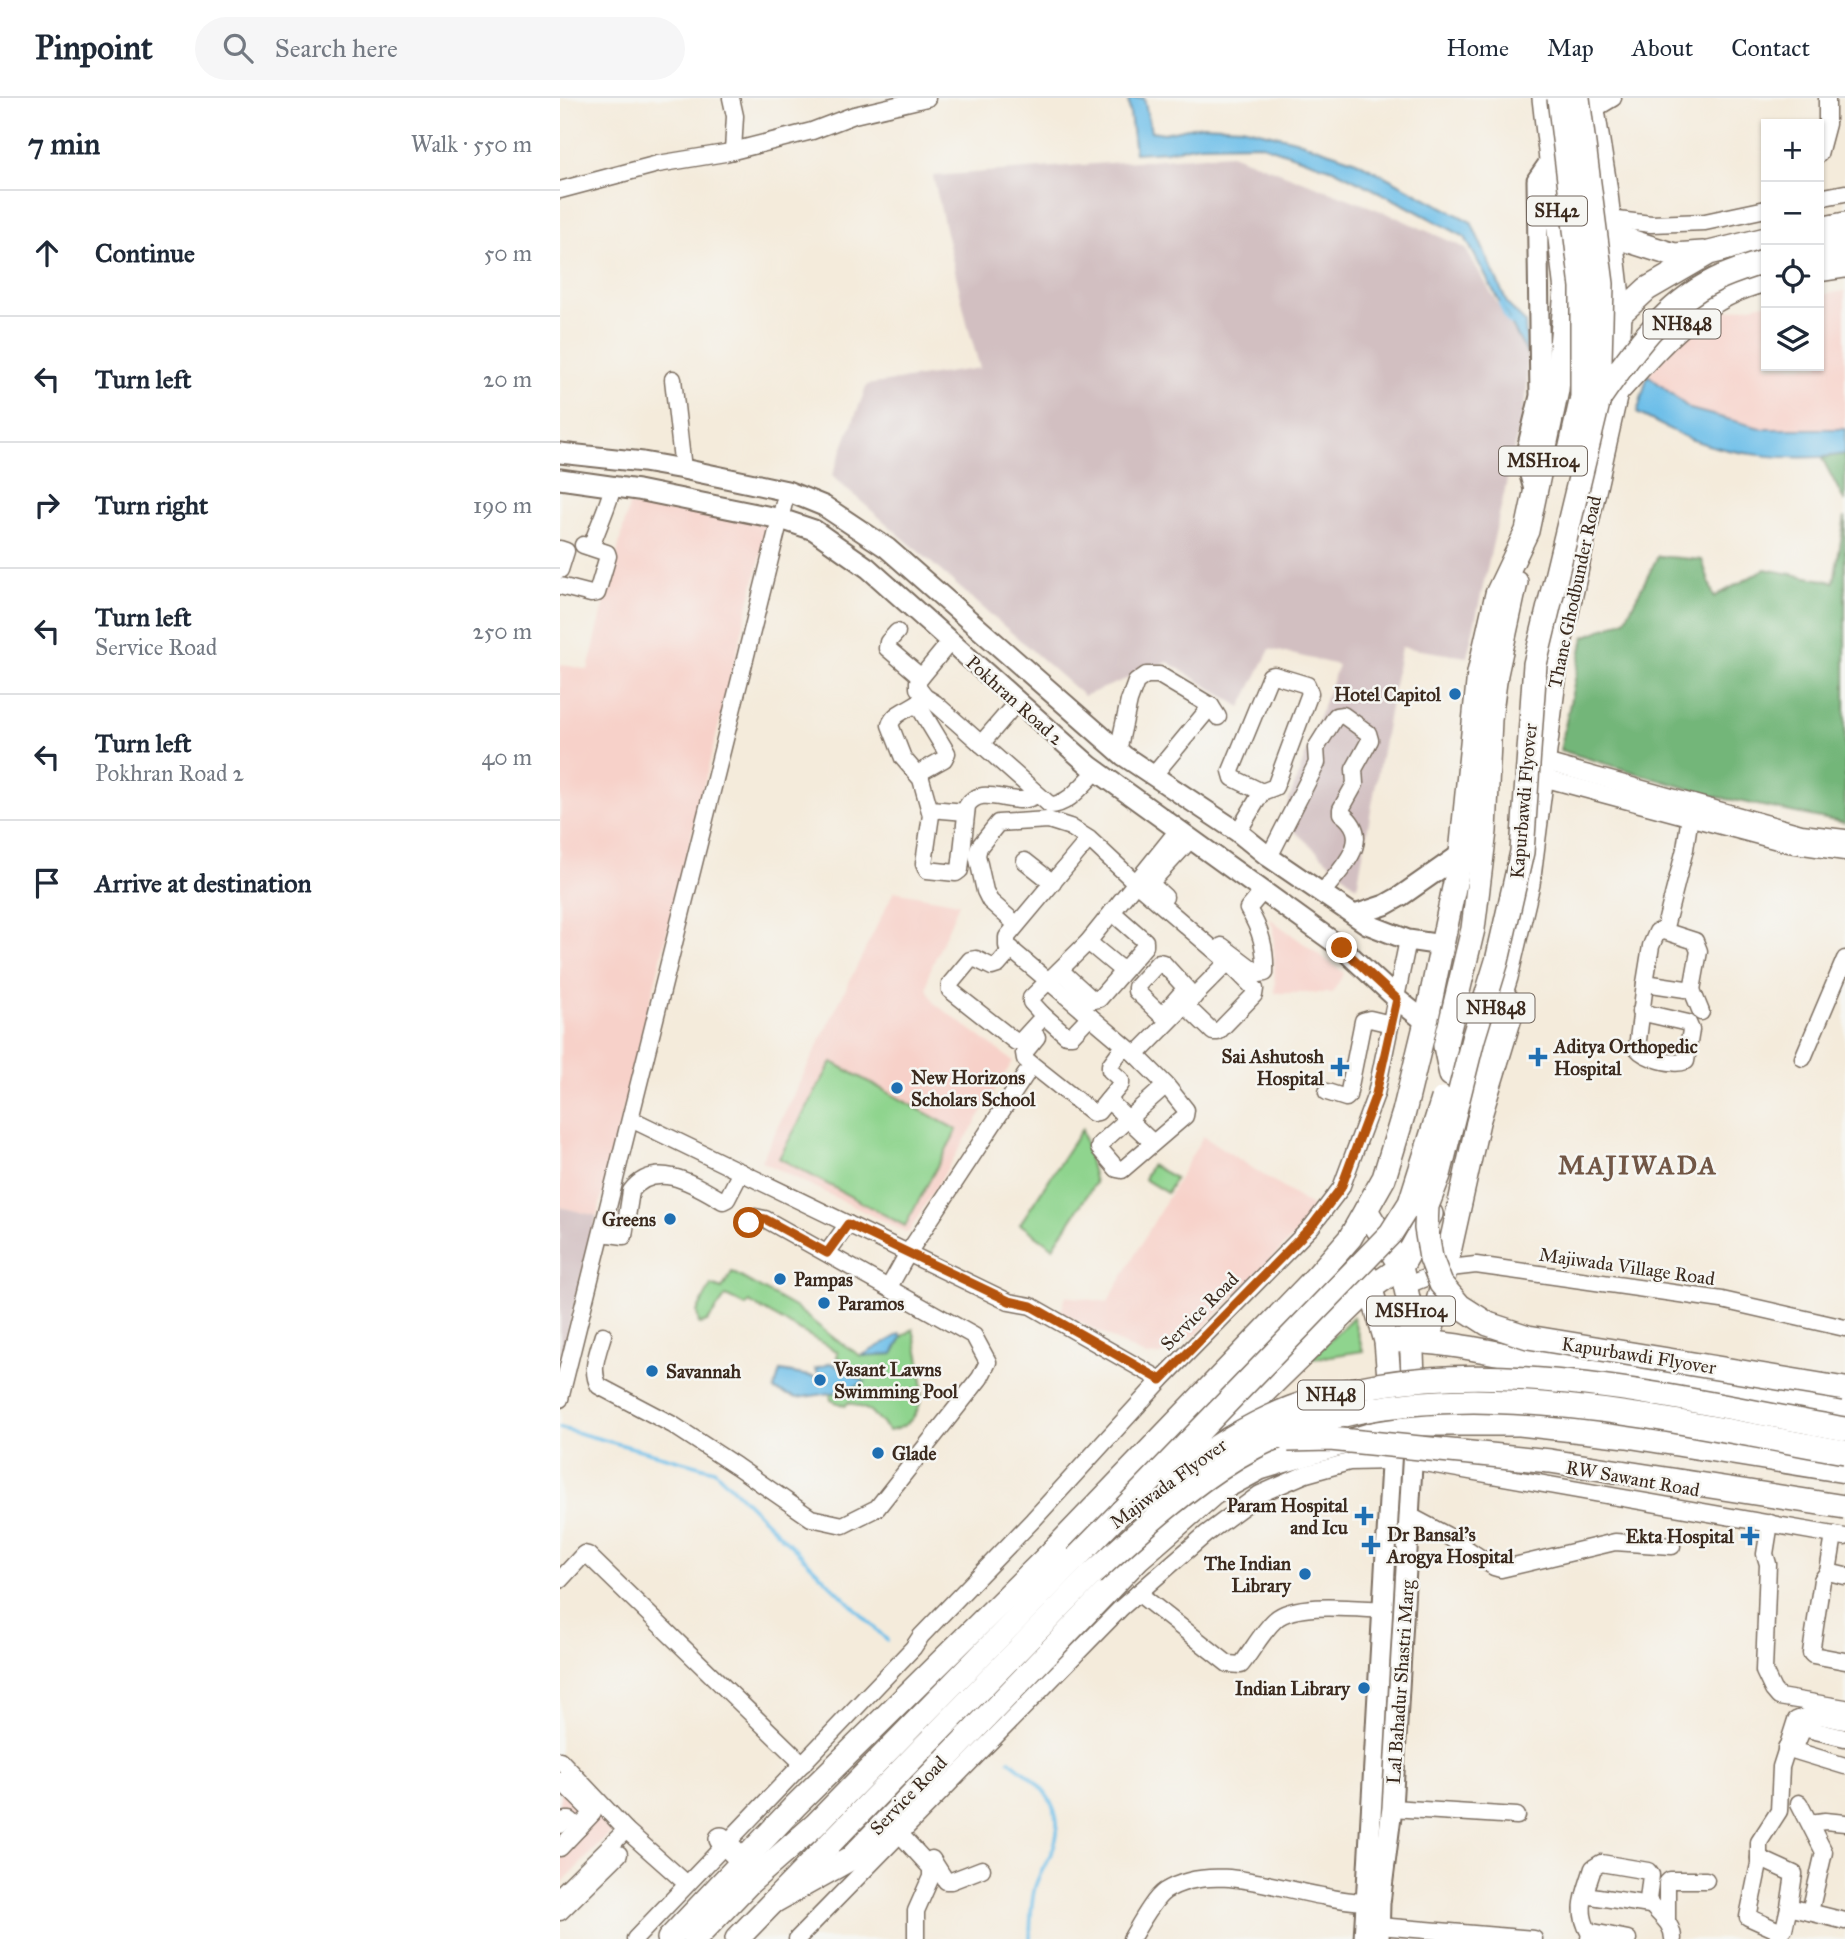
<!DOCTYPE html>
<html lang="en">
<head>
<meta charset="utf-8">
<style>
	body { margin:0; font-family:"IM FELL Great Primer",serif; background:#f6f6f7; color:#1f2937 }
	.controls { position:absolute; right:21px; top:21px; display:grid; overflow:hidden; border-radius:0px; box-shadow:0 2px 5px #0004 }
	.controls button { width:63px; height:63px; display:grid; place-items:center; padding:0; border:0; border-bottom:2px solid #e0e1e3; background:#fff; color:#1f2937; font:35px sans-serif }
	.stop { position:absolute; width:21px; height:21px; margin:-16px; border:5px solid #b45309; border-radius:50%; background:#fff }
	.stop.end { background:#b45309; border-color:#fff; box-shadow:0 2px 7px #0008 }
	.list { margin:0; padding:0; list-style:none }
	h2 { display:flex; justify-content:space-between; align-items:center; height:91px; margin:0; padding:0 28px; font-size:30px }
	h2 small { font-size:23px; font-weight:400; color:#747a83 }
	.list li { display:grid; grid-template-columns:46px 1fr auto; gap:21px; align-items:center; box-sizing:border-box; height:126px; padding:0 28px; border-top:2px solid #e0e1e3 }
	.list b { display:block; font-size:26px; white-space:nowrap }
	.list p { margin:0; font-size:23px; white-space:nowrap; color:#747a83 }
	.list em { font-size:23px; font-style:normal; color:#747a83 }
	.icon { flex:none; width:38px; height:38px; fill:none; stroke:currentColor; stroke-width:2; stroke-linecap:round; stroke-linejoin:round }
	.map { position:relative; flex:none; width:1285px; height:1841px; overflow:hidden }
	header { display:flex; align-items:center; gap:42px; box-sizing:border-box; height:98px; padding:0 35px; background:#fff; border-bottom:2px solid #e0e1e3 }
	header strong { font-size:33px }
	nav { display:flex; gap:38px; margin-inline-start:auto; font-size:24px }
	.search { width:490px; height:63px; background:#f6f6f7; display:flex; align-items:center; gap:18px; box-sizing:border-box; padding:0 24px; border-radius:38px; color:#747a83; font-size:26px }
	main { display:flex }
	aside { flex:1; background:#fff }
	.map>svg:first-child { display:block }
	.built { fill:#f7d1c9 }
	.industrial { fill:#d2bfc1 }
	.green { fill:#8fd48e; stroke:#657f56; stroke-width:2 }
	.forest { fill:#73b679; stroke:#57704c; stroke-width:2 }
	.water { fill:#6ebfe9; stroke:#547484; stroke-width:2 }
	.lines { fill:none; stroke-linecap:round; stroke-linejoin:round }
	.stream { stroke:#6ebfe9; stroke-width:3.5 }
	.minor-casing { stroke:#7c6e60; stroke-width:19 }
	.major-casing { stroke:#7c6e60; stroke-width:23 }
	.highway-casing { stroke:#7c6e60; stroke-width:26 }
	.minor { stroke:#fff; stroke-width:16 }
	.major { stroke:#fff; stroke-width:19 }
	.highway { stroke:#fff; stroke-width:23 }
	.highway-bridge-casing { stroke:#7c6e60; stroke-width:26; stroke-linecap:butt }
	.highway-bridge { stroke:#fff; stroke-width:23 }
	.route { stroke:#b45309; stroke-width:9 }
	.poi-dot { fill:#1f6fb2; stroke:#f6f6f2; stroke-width:2.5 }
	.labels { text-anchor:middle; stroke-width:5; stroke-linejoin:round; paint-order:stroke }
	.shield { fill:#f6f6f2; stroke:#73675e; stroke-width:2 }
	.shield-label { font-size:18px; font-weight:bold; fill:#3b2a1e }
	.street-label { font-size:19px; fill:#3b2a1e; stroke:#f6f6f2 }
	.poi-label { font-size:19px; font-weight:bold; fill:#3b2a1e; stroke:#f6f6f2; text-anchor:start }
	.district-label { font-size:26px; font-weight:bold; letter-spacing:2px; fill:#715645; stroke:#f6f6f2 }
</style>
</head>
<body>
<header>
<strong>Pinpoint</strong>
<div class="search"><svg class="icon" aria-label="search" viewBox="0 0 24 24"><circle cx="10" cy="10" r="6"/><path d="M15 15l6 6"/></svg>Search here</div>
<nav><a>Home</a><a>Map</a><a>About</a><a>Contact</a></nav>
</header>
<main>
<aside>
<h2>7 min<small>Walk · 550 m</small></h2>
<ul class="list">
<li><svg class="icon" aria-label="ahead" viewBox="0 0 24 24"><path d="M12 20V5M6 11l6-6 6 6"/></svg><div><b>Continue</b></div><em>50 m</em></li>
<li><svg class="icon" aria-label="left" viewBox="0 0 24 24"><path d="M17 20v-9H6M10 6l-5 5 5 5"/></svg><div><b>Turn left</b></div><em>20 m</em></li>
<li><svg class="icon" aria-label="right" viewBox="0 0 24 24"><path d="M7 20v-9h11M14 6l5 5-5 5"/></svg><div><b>Turn right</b></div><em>190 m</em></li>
<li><svg class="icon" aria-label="left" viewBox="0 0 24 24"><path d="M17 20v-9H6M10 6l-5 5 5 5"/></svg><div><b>Turn left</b><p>Service Road</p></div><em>250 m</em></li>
<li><svg class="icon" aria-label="left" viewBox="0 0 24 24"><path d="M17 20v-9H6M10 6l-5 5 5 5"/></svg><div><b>Turn left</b><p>Pokhran Road 2</p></div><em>40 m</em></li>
<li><svg class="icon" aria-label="arrive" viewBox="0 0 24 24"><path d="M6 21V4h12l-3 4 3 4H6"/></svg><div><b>Arrive at destination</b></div></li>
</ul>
</aside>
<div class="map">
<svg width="1285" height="1841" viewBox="0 0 1285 1841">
	<rect width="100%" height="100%" fill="#f6f6f2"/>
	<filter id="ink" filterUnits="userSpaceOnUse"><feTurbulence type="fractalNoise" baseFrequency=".0143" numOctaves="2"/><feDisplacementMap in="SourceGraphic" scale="14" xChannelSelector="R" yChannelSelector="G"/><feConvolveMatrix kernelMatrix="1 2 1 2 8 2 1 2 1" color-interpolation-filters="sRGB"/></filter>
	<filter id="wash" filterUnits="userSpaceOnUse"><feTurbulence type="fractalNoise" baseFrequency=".00686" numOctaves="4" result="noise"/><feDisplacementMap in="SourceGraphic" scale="28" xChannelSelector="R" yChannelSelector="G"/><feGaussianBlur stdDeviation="1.57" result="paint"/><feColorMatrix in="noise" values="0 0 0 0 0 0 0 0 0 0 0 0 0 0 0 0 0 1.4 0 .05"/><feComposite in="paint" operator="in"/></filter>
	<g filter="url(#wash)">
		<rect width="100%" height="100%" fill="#f4ebdb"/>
		<g class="built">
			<polygon points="1285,193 1285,331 1204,331 1130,311 1088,277 1116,244 1154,215 1206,205 1206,268 1259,268 1259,197"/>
			<polygon points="69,407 200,423 208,429 37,1118 0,1109 0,566 28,572"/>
			<polygon points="334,793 399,805 369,875 367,890 374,905 453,963 348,1135 201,1063"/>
			<polygon points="709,820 784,875 772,895 715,895 713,829"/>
			<polygon points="643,1038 759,1113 638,1235 601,1257 585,1258 501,1214 506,1198 548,1204"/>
			<polygon points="0,1677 55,1730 0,1787"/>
		</g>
		<g class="industrial">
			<polygon points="671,56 829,116 905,150 967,256 967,294 907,559 841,549 797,789 722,722 778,567 710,551 681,609 608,564 524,598 272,378 307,287 420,270 408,229 373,78"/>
			<polygon points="0,1109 37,1118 0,1263"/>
		</g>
		<g class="green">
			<polygon points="272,964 397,1032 345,1128 219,1060"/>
			<polygon points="522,1031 535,1085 493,1149 460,1126"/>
			<polygon points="591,1067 615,1080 607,1095 584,1081"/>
			<path d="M172,1174L236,1210L275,1241L301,1258L333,1256L342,1239L353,1231C361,1265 377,1324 329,1333L310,1313L289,1304L285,1308L271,1302L270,1296L304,1284L287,1273L292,1268L277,1259L278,1254L189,1204L186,1208L166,1198L147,1224L139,1226L137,1214L151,1187L162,1191Z"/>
			<polygon points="793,1219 803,1253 751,1261"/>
		</g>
		<g class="forest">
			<polygon points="1285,356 1285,404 1262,360"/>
			<polygon points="1285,419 1285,725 1153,698 1000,652 1024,539 1065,522 1098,458 1142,462 1154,499 1205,471 1274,484"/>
		</g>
		<g class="water">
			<polygon points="568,0 584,0 591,33 604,35 642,27 682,29 735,42 796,63 911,124 948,207 965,224 967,256 905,139 841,105 773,71 699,46 639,47 607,53 575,55"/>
			<path d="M1088,277L1130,311L1204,331H1285V356C1239,364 1175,358 1130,341C1112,333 1094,323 1077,315Z"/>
			<polygon points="340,1236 342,1239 333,1256 301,1258"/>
			<polygon points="271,1265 305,1284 285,1293 237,1300 214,1292 220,1273 261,1280 255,1271"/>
		</g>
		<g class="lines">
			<g class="stream">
				<polyline points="940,206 947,222 951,226"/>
				<polyline points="0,1330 154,1372 327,1542"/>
				<path d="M449,1662C475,1681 504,1705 496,1741C493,1757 481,1771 476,1786C470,1803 471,1824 470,1841"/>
			</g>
		</g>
	</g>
	<g filter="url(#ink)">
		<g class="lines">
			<g class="minor-casing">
				<g id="minor">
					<polyline points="171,0 175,18 173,53"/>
					<polyline points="1024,14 1033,12 1053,0"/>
					<polyline points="1259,56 1267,26 1267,0"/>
					<polyline points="0,92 98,66 165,55 252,33 294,17 367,0"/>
					<polyline points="1259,100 1285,95"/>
					<polyline points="1049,121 1091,126 1145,124 1206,111"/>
					<polyline points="113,281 123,371"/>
					<path d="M31,449C38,429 47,410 53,389"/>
					<polyline points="0,451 6,453 0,472"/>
					<polyline points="0,488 31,496 37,495 48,458 47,455 23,447"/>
					<polyline points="337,534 328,544 327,550 361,579"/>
					<path d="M390,544L358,583V590L365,599L375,605L490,707C509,707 523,686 537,673"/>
					<path d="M365,599C354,611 335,612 330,627L343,660L361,681L371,717L364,765L367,772L396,775L400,772L407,708C418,689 442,702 461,702C466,702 472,699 478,697"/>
					<polyline points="421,646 457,604"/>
					<polyline points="558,653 569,603 576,584 586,577 599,577 651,608 658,619"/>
					<polyline points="985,664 1241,735 1285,740"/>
					<polyline points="357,676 384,661 387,655 358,607"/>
					<polyline points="593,678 651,608"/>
					<polyline points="983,680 1229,746 1285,754"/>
					<polyline points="370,711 406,714"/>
					<polyline points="678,734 702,694 673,680 671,673 710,578 714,577 747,587 750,595 715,689 702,694"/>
					<path d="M709,759L757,665L756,650L776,618L783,617L808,635L810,642L794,671L795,686L781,711V715C816,741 781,770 762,795"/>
					<polyline points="465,763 493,785"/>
					<polyline points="605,799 593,788 593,782 630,742"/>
					<polyline points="457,827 430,803 425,793 417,757 419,749 438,725 488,722 510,729 529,741 575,784 668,864 576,957 447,848 447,839 457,827 529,741"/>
					<polyline points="1104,833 1135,843 1139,853 1132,892 1085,885 1091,848 1097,834 1104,833 1125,751 1132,705"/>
					<polyline points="528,844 563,873"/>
					<path d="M662,848L699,876L705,875C706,851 701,832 688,811L703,793"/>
					<polyline points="452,851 438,867 432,869 416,861 410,862 390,886 390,892 456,944 461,943 482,920 482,916 471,904 471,900 528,844 618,732"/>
					<polyline points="500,872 533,902 539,901 585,848 585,843 552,814"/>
					<polyline points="626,890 603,916 600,916 576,893 576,889 599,864 603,865 634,899"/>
					<polyline points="1132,892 1141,914"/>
					<polyline points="626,908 653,934 658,934 694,897 695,891 671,867"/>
					<path d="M1080,914L1128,925L1131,932L1126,963C1113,968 1085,960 1077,950L1085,885"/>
					<polyline points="482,916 506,937 512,937 530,918"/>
					<polyline points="477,939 464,955 465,961 533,1015 538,1014 561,986 561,982 550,972 550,967 564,948"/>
					<polyline points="576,957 606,987 626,1012 625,1018 562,1072 557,1071 539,1050 540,1046 606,987"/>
					<polyline points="1243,960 1285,861"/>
					<polyline points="767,994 786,1000 788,998 803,923 810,921 831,926"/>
					<polyline points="548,1002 593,1045"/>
					<polyline points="71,1021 449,1204 471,1208 601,1282"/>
					<path d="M42,1135L64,1138L71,1093C96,1060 137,1088 163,1103L167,1101L181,1074"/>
					<polyline points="267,1155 288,1126"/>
					<polyline points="845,1188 890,1170 916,1167 1162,1202 1285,1230"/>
					<polyline points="329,1189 348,1155 466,976"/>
					<path d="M43,1237C38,1254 30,1272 39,1288L113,1327L176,1368L251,1420L283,1427L317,1410L420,1280L428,1264L414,1238L205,1121L195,1119L189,1125"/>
					<polyline points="0,1301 227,393"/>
					<polyline points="853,1363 1285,1439"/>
					<polyline points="850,1418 886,1437 934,1469 941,1471 1055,1444 1112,1448"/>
					<polyline points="1210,1425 1205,1456 1208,1466 1204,1573 1213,1592 1219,1599 1285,1610"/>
					<polyline points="1274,1437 1268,1474 1262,1482 1251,1555 1253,1557 1285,1563"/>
					<polyline points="1268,1474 1285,1478"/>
					<polyline points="0,1482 24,1456 28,1457 243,1666"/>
					<path d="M578,1495L668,1566L681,1567C692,1553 702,1534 715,1522C735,1503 797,1511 824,1512"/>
					<path d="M1285,1623C1268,1620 1253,1614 1236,1622L1221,1669L1219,1713L1199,1744V1766L1188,1819L1219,1833L1224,1831L1229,1809L1285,1823"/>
					<polyline points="1236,1647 1243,1630 1285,1640"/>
					<polyline points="1226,1650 1285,1668"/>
					<polyline points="0,1662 66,1732 127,1786"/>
					<polyline points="0,1682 33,1715 0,1750"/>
					<polyline points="1239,1705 1264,1754 1250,1814"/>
					<polyline points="832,1710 957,1718"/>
					<polyline points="1250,1725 1265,1723 1285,1725"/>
					<polyline points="0,1727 5,1722 10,1722 19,1730"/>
					<polyline points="340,1736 371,1770 371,1779 356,1813 356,1841"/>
					<polyline points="1199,1760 1234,1776 1229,1809"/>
					<polyline points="372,1761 386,1783 391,1783 422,1771"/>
					<polyline points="0,1797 66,1732"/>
					<polyline points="1025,1797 1090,1807"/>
					<polyline points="0,1814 59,1756"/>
					<polyline points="1107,1822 1107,1785 1110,1782 1146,1782"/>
					<polyline points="819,1828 974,1841"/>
					<path d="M1030,1836C1015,1812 1026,1794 1033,1770L1041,1765L1088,1773L1091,1777L1088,1802C1096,1816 1113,1823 1113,1841"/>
					<polyline points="75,1841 353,1550 361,1538 473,1422 601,1282 752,1128 781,1090 816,996 848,842"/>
					<polyline points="237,1841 561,1510 646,1436 700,1396 746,1376 789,1364 832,1363"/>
					<path d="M571,1841C579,1828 593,1801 605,1793C651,1764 714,1790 762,1798C780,1802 798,1804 815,1805"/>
					<polyline points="1029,1841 1030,1836 1033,1834 1068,1841"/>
				</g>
			</g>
			<g class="major-casing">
				<g id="major">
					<polyline points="0,355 83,364 123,371 227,393 264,408 327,450 564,658 678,734 709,759 807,826 848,842 882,847"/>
					<polyline points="0,381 78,392 221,421 254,432 308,470 530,668 782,850 837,901 866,924"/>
					<polyline points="975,395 965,359 980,298 977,82 991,62"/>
					<polyline points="795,817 825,807 841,798 901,756"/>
					<polyline points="804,1841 833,1332"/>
					<polyline points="819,1841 820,1805 832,1710 854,1334"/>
				</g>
			</g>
			<g class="highway-casing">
				<g id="highway">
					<polyline points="1259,131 1285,126"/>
					<polyline points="1051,137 1114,157 1143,155"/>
					<polyline points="1259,152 1285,147"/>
					<polyline points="1259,172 1285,168"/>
					<polyline points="1048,220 1060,216 1087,191 1149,155 1206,141"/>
					<path d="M1056,295C1100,247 1140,197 1206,182"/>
					<polyline points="891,977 885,948 913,831 925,733 930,621 936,576 956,484"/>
					<polyline points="908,1000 946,879 968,786 997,559 1056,295 1060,216 1045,87 1031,0"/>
					<polyline points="806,1112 841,1169 850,1209 854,1301"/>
					<polyline points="807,1178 826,1243 831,1305"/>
					<path d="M826,1243C889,1241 948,1259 1010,1269C1102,1284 1194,1296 1285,1312"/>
					<polyline points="869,1244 918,1024 952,913 951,907 941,894"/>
					<polyline points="655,1342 812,1189 841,1169 871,1116"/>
					<polyline points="161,1741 183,1763"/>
					<polyline points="213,1804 290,1761 578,1461 654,1395 700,1370 829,1331 855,1326 960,1326 1067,1338 1285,1373"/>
					<polyline points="109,1841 235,1708 489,1457 756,1179 790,1140 824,1080 844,1014 866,924 901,756 919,575 937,496 967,433 997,292 1006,193 984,0"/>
					<polyline points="135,1841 190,1784 255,1727 516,1460"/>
					<polyline points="177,1841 532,1476"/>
				</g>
			</g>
			<use href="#minor" class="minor"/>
			<use href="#major" class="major"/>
			<use href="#highway" class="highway"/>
			<g class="highway-bridge-casing">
				<g id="highway-bridge">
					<polyline points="999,0 1022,189 1022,299 1007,366"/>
					<polyline points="1018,0 1042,186 1039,301 975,566 962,754 937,863 913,941 879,1077 867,1108 866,1130 871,1160 881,1186 900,1208 928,1226 968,1239 1285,1291"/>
					<path d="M1039,301C1071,255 1104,207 1155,182C1171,174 1189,169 1206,163"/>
					<polyline points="728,1342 770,1341 990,1363 1285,1409"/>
					<path d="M612,1379C650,1352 687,1327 731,1310C902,1244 1111,1300 1285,1331"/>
					<polyline points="561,1414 831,1135 850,1105 883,1001"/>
					<polyline points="516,1460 561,1414 572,1407"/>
					<path d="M532,1476C578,1434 624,1391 677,1359C851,1255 1098,1322 1285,1354"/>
				</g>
			</g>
			<use href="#highway-bridge" class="highway-bridge"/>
		</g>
	</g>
	<g class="lines" filter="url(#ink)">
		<polyline class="route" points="189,1125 195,1119 205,1121 267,1155 288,1126 449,1203 471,1208 601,1282 752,1128 781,1090 816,996 837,901 782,850"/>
	</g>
	<g class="poi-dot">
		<circle cx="895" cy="596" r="7"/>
		<path d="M974.5 948.5h7v7h7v7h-7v7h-7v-7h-7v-7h7z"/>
		<path d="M776.5 958.5h7v7h7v7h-7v7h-7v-7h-7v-7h7z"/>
		<circle cx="337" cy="990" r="7"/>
		<circle cx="110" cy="1121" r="7"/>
		<circle cx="220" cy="1181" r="7"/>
		<circle cx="264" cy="1205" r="7"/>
		<circle cx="92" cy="1273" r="7"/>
		<circle cx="260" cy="1282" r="7"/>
		<circle cx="318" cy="1355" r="7"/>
		<path d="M800.5 1407.5h7v7h7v7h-7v7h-7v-7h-7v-7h7z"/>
		<path d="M1186.5 1427.5h7v7h7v7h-7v7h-7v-7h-7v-7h7z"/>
		<path d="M807.5 1436.5h7v7h7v7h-7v7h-7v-7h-7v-7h7z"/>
		<circle cx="745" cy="1476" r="7"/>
		<circle cx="804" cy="1590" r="7"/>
	</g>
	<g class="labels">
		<g class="shield">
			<rect x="967" y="98.5" width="60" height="29" rx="5"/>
			<rect x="1083.5" y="211.5" width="77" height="29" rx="5"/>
			<rect x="939" y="348.5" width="88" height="29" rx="5"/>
			<rect x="897.5" y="895.5" width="77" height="29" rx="5"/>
			<rect x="807" y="1198.5" width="88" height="29" rx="5"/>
			<rect x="738" y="1282.5" width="66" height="29" rx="5"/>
		</g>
		<g class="shield-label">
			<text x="997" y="119">SH42</text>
			<text x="1122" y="232">NH848</text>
			<text x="983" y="369">MSH104</text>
			<text x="936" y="916">NH848</text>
			<text x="851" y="1219">MSH104</text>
			<text x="771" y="1303">NH48</text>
		</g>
		<g class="street-label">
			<text transform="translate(1014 494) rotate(-78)" y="7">Thane Ghodbunder Road</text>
			<text transform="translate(455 602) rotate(42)" y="7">Pokhran Road 2</text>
			<text transform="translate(963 703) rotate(-85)" y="7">Kapurbawdi Flyover</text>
			<text transform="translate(1067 1168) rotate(8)" y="7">Majiwada Village Road</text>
			<text transform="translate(639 1213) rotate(-45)" y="7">Service Road</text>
			<text transform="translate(1079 1257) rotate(9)" y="7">Kapurbawdi Flyover</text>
			<text transform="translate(1073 1380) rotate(10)" y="7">RW Sawant Road</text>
			<text transform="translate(608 1385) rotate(-36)" y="7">Majiwada Flyover</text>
			<text transform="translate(840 1584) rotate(-86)" y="7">Lal Bahadur Shastri Marg</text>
			<text transform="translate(348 1697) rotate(-46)" y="7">Service Road</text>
		</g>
		<g class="poi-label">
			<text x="881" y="603" text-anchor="end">Hotel Capitol</text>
			<text x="994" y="955">Aditya Orthopedic<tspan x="994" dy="22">Hospital</tspan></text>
			<text x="764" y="965" text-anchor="end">Sai Ashutosh<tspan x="764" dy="22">Hospital</tspan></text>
			<text x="351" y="986">New Horizons<tspan x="351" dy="22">Scholars School</tspan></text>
			<text x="96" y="1128" text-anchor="end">Greens</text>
			<text x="234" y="1188">Pampas</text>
			<text x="278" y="1212">Paramos</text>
			<text x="274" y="1278">Vasant Lawns<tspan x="274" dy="22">Swimming Pool</tspan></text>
			<text x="106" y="1280">Savannah</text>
			<text x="332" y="1362">Glade</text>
			<text x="788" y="1414" text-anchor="end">Param Hospital<tspan x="788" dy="22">and Icu</tspan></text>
			<text x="827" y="1443">Dr Bansal's<tspan x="827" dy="22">Arogya Hospital</tspan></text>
			<text x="1174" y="1445" text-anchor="end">Ekta Hospital</text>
			<text x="731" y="1472" text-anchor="end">The Indian<tspan x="731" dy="22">Library</tspan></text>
			<text x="790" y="1597" text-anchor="end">Indian Library</text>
		</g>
		<g class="district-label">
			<text x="1078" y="1076">MAJIWADA</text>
		</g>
	</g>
</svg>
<div class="controls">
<button>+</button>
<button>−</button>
<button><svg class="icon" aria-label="locate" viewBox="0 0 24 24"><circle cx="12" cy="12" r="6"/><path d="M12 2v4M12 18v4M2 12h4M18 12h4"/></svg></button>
<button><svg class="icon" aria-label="layers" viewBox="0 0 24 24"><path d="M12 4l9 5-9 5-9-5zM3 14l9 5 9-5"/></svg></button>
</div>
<div class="stop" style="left:189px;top:1125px"></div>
<div class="stop end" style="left:782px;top:850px"></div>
</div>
</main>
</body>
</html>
